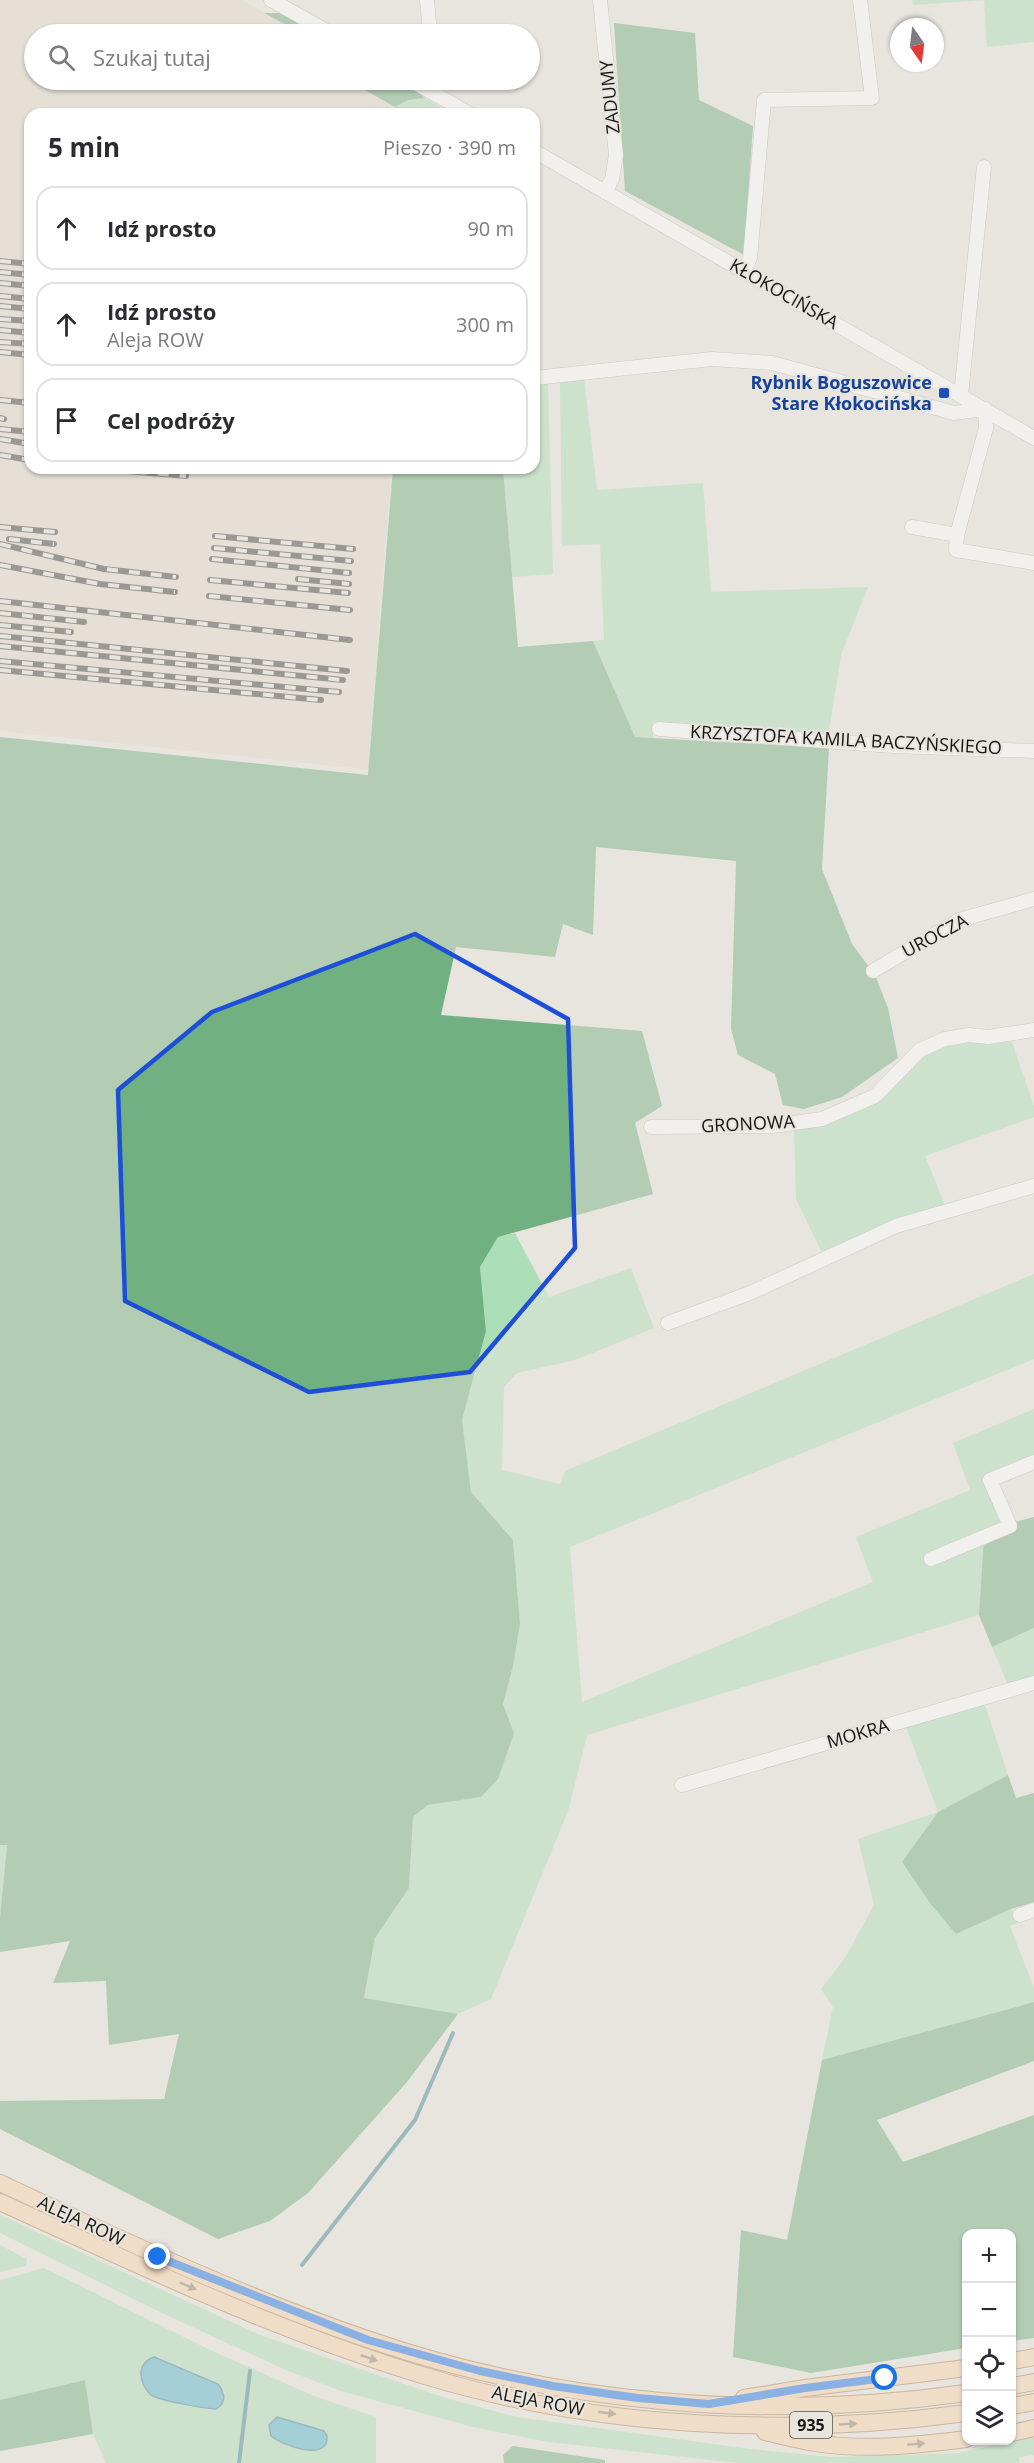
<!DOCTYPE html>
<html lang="pl">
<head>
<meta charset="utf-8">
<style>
	body { margin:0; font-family:"Open Sans",sans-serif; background:#f7f7f7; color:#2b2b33 }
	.controls { position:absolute; right:18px; bottom:18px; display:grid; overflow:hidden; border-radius:12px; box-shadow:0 2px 4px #0004 }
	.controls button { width:54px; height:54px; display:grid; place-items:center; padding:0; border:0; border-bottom:2px solid #e1e1e2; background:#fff; color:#2b2b33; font:30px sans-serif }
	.compass { position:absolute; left:890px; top:18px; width:54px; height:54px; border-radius:50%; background:#fff; box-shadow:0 2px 4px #0004; rotate:166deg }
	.stop { position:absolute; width:18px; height:18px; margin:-14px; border:4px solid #1a73e8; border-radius:50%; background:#fff }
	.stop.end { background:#1a73e8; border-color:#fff; box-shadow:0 2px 6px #0008 }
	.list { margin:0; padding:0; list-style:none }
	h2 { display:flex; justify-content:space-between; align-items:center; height:78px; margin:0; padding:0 24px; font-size:26px }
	h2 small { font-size:20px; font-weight:400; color:#7c7c81 }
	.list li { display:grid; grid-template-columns:39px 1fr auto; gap:18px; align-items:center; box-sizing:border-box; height:84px; margin:0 12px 12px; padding:0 12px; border:2px solid #e1e1e2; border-radius:18px }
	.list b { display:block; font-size:22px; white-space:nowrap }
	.list p { margin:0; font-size:20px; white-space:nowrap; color:#7c7c81 }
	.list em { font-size:20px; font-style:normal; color:#7c7c81 }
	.icon { flex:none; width:33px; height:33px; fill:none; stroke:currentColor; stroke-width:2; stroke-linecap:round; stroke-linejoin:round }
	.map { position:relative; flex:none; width:1034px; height:2463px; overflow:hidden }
	.search { position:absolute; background:#fff; box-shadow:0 2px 4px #0004; left:24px; top:24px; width:516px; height:66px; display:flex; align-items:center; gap:15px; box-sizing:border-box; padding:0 21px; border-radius:33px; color:#7c7c81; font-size:22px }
	.panel { position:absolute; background:#fff; box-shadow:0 2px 4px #0004; left:24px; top:108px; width:516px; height:366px; border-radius:18px }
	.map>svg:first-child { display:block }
	.built { fill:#e2dacd }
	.green { fill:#acdfb7 }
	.forest { fill:#71b181 }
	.water { fill:#54b7ce; stroke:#428696; stroke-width:1.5 }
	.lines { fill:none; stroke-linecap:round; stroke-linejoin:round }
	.stream { stroke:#428696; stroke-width:4 }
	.minor-casing { stroke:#afaba5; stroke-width:15 }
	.major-casing { stroke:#a97e50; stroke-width:18 }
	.minor { stroke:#fff; stroke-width:14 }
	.major { stroke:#fad4aa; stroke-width:16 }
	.rail-casing { stroke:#3f3d3a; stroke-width:6 }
	.rail { stroke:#e8e4de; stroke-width:4; stroke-dasharray:11; stroke-linecap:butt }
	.oneway { fill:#947e66 }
	.route { stroke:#1a73e8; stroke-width:8 }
	.marked { fill:none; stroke:#1d4ed8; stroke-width:4.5; stroke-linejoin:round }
	.transit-dot { fill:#1a4fb4; stroke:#e8e4de; stroke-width:2 }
	.labels { text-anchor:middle; stroke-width:4.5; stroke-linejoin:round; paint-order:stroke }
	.shield { fill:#e8e4de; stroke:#565350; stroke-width:1.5 }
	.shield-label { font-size:16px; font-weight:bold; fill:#171513 }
	.street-label { font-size:18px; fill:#171513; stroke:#e8e4de }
	.transit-label { font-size:18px; font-weight:bold; fill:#164399; stroke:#e8e4de; text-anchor:end }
</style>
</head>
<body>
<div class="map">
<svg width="1034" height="2463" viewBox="0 0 1034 2463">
	<rect width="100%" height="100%" fill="#e8e4de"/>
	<polygon class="built" points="0,0 242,0 302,34 34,34 34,80 346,80 407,114 30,114 30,468 392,468 379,619 372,770 0,731"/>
	<g class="green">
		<polygon points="912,0 1034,0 1034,42 987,47 984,0 913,5"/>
		<polygon points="425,98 452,114 407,114 395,107 408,100"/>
		<polygon points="584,378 597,490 703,483 711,592 868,587 841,655 828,736 653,722 653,738 635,737 593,641 604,640 600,544 562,546 560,381"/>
		<polygon points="548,383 553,574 512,577 503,468 534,468 534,384"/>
		<polygon points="968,1039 1012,1042 1034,1106 1034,1117 925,1156 945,1205 823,1255 796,1199 794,1128 881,1095 923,1054 949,1043"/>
		<polygon points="515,1233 549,1297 631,1268 654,1328 575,1360 517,1373 504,1387 502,1470 560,1484 565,1471 1034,1274 1034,1359 570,1547 582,1702 873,1582 856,1537 970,1490 953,1443 1034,1409 1034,1458 984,1479 1002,1523 924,1556 928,1565 984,1543 979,1615 587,1735 568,1811 491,1999 458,2014 364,1999 375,1938 409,1888 413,1817 428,1805 481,1797 514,1733 503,1704 513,1666 520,1624 513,1540 471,1492 462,1420 486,1331 480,1267 498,1237"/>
		<polygon points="1034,1628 1034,1677 1008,1685 992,1647"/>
		<polygon points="984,1702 1008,1775 938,1812 956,1934 1011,1909 1019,1922 1010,1926 1034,1988 1034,2002 822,2060 833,2007 821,1989 845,1958 874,1905 858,1839 938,1812 906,1727"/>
		<polygon points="0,1845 7,1845 0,1918"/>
		<polygon points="0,2215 260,2335 446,2398 517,2417 750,2449 832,2457 958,2453 1034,2436 1034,2455 1019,2457 1020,2463 738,2463 549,2442 473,2427 341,2391 286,2370 164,2314 0,2233"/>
		<polygon points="0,2245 27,2259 26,2266 0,2272"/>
		<polygon points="44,2268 210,2350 314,2396 376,2417 376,2463 106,2463 93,2434 85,2380 0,2400 0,2280"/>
	</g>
	<g class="forest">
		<polygon points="264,13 282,13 331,34 302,34"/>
		<polygon points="614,23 695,33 699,100 753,126 744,255 625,191"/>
		<polygon points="347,80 401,80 425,98 408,100 395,107"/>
		<polygon points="393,468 503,468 518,647 593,641 635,737 829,748 822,869 852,944 875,975 888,1008 898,1058 842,1097 804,1109 783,1105 775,1074 738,1055 731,1029 736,861 596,847 593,935 563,924 555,957 456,947 441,1015 642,1031 662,1106 635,1123 653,1194 498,1237 480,1267 486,1331 462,1420 471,1492 513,1540 520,1624 513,1666 503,1704 514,1733 498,1779 481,1797 428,1805 413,1817 409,1888 375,1938 364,1998 458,2014 407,2082 308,2193 270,2221 218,2239 0,2129 0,2101 164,2099 179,2034 109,2045 106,1981 53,1983 70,1941 0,1952 0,1918 7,1845 0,1845 0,737 368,775"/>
		<polygon points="1034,1517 1034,1628 992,1647 979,1615 984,1537 1015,1522"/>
		<polygon points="1008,1775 1016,1798 1034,1793 1034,1902 1011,1909 956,1934 930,1903 902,1862 938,1812"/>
		<polygon points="1034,2002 1034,2061 877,2120 903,2162 1034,2115 1034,2338 1012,2341 1012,2234 966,2234 966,2348 811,2373 733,2357 741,2230 787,2240 822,2060"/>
		<polygon points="85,2380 93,2434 0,2451 0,2400"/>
		<polygon points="513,2446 605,2460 605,2463 504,2463 503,2455"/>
	</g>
	<g class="water">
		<path d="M154,2357L218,2384C225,2394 227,2402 216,2409C203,2408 161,2401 151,2395C145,2390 141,2381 141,2374C141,2365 146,2360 154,2357Z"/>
		<path d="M277,2417L324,2431L327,2436C329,2463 282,2445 271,2436L269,2425Z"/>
	</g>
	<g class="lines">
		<g class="stream">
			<polyline points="302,2265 415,2120 453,2033"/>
			<polyline points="239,2463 250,2371"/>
		</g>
		<g class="minor-casing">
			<g id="minor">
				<polyline points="271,0 332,34"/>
				<polyline points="427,0 430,34"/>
				<polyline points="600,0 616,155 612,179 605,192"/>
				<polyline points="410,80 470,114"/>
				<polyline points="534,151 1034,438"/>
				<polyline points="744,271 750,258 764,100 872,98 860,0"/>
				<polyline points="534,378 712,359 772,363 954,413 985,409 986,428 957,535 912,527"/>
				<polyline points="961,395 984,167"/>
				<polyline points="957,535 956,550 1034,563"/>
				<polyline points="659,729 893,746 1034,751"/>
				<polyline points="873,971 959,920 1034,899"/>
				<polyline points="651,1127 772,1126 822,1119 875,1096 920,1050 945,1039 969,1035 988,1037 1034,1030"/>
				<polyline points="668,1323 750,1293 896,1226 1034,1186"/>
				<polyline points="931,1559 1010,1526 990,1480 1034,1462"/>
				<polyline points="682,1785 1034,1683"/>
				<polyline points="1020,1915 1034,1910"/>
			</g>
		</g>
		<g class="major-casing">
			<g id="major">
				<path d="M0,2183C120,2239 241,2296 367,2339C558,2405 767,2421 966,2393"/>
				<path d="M0,2202C140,2266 278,2332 425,2376C596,2428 790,2437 966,2413"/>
				<polyline points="1012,2361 1034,2357"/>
				<polyline points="1012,2386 1034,2382"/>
				<polyline points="744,2398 805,2388 966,2368"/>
				<polyline points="1012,2406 1034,2402"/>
				<path d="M765,2432C781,2436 798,2440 815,2443C864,2451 918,2445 966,2439"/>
				<polyline points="1012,2433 1034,2428"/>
			</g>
		</g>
		<use href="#minor" class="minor"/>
		<use href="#major" class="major"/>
		<g class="rail-casing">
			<g id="rail">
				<polyline points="0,261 30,264"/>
				<polyline points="0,272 30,275"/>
				<polyline points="0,283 30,286"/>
				<polyline points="0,296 30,299"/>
				<polyline points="0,306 30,309"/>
				<polyline points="0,319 30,321"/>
				<polyline points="0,330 30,333"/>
				<polyline points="0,342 30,344"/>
				<polyline points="0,352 30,355"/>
				<polyline points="0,400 30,403"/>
				<polyline points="0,418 4,419"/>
				<polyline points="0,429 30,432"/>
				<polyline points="0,439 30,444"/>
				<polyline points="0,455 30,460"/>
				<polyline points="92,468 186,476"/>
				<polyline points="0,527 55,532"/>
				<polyline points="215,536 353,549"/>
				<polyline points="9,539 54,544"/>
				<polyline points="0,544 104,569 176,577"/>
				<polyline points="214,548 351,561"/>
				<polyline points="212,559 349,573"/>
				<polyline points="0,565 100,584 175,592"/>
				<polyline points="298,579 349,584"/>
				<polyline points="210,580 348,593"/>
				<polyline points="209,596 350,610"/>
				<polyline points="0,601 350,640"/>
				<polyline points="0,613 84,622"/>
				<polyline points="0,625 71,632"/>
				<polyline points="0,636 347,671"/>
				<polyline points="0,646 343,680"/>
				<polyline points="0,661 339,692"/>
				<polyline points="0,670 321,700"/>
			</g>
		</g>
		<use href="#rail" class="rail"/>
	</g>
	<defs><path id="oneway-solid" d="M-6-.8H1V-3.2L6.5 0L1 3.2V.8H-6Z" transform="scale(1.5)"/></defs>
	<g class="oneway">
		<use href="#oneway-solid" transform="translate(188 2286) rotate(23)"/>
		<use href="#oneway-solid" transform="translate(369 2358) rotate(19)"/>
		<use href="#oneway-solid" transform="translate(607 2413) rotate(8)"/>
		<use href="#oneway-solid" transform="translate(848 2424) rotate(-3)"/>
		<use href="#oneway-solid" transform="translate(916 2444) rotate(-4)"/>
	</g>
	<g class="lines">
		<polyline class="route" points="158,2257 368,2340 480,2371 553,2386 638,2398 709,2404 805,2388 885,2378"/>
	</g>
	<path d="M0 0H1034V2463H0ZM415,934L568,1019L575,1248L470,1372L309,1392L125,1301L118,1090L212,1012Z" fill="#e8e4de" fill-opacity=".55" fill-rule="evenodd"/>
	<path class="marked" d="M415,934L568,1019L575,1248L470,1372L309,1392L125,1301L118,1090L212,1012Z"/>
	<rect class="transit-dot" x="938" y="387" width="12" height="12" rx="3"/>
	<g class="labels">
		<rect class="shield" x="790" y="2412" width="42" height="26" rx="4.5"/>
		<g class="shield-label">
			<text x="811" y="2431">935</text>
		</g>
		<g class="street-label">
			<text transform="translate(610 97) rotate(-96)" y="6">ZADUMY</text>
			<text transform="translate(784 294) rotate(30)" y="6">KŁOKOCIŃSKA</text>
			<text transform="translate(846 740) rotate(3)" y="6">KRZYSZTOFA KAMILA BACZYŃSKIEGO</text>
			<text transform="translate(935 936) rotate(-28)" y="6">UROCZA</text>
			<text transform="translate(748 1124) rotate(-3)" y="6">GRONOWA</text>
			<text transform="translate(858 1734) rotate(-16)" y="6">MOKRA</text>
			<text transform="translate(81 2221) rotate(25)" y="6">ALEJA ROW</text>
			<text transform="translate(538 2401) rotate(11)" y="6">ALEJA ROW</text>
		</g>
		<g class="transit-label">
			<text x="932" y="389">Rybnik Boguszowice<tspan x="932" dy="21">Stare Kłokocińska</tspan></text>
		</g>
	</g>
</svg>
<div class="controls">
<button>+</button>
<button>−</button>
<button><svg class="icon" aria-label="locate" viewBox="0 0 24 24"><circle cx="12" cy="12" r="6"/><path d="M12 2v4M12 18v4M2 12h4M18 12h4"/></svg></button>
<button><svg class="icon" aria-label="layers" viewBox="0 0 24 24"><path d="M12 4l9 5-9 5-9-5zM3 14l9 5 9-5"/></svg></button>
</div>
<svg class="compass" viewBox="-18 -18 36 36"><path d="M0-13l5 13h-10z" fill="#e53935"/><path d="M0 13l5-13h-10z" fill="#7c7c81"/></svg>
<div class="stop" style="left:885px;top:2378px"></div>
<div class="stop end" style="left:158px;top:2257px"></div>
<div class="search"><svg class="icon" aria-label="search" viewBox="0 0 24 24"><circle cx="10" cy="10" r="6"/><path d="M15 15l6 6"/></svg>Szukaj tutaj</div>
<section class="panel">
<h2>5 min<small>Pieszo · 390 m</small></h2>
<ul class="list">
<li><svg class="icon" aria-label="ahead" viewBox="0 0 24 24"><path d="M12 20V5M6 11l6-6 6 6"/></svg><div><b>Idź prosto</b></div><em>90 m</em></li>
<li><svg class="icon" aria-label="ahead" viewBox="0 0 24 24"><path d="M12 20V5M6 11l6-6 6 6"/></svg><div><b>Idź prosto</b><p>Aleja ROW</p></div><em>300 m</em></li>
<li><svg class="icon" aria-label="arrive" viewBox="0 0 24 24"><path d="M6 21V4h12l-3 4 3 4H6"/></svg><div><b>Cel podróży</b></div></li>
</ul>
</section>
</div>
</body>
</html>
